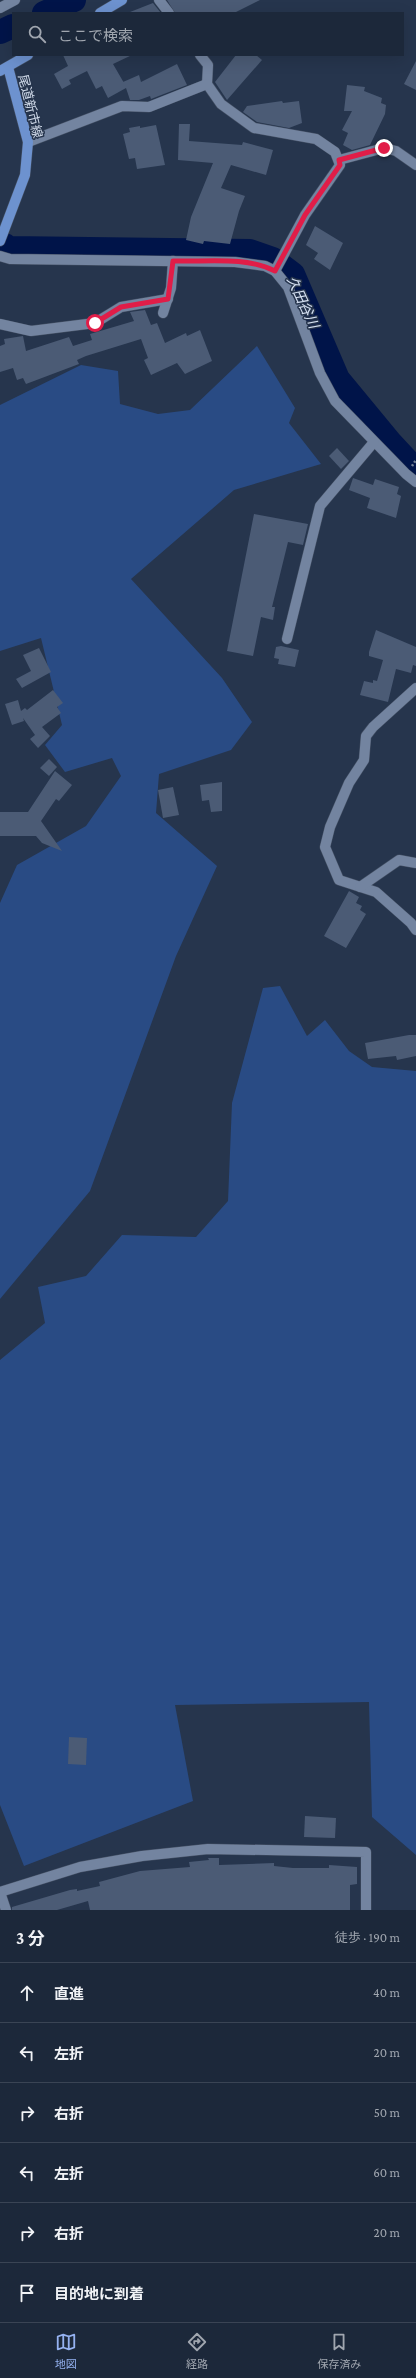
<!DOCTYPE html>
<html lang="ja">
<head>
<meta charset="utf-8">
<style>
	body { margin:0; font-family:"Crimson Pro","Noto Sans JP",serif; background:#293445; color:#f1f3f6 }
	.stop { position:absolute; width:12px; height:12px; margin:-9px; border:3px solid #e11d48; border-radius:50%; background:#fff }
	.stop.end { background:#e11d48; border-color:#fff; box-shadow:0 1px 4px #0008 }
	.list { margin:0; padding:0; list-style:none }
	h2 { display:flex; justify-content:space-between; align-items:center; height:52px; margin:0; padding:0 16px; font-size:17px }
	h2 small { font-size:13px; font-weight:400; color:#a0a6af }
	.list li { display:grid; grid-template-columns:26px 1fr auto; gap:12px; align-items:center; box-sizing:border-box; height:60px; padding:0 16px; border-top:1px solid #3a4454 }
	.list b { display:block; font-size:15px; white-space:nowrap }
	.list em { font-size:13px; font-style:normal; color:#a0a6af }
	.icon { flex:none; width:22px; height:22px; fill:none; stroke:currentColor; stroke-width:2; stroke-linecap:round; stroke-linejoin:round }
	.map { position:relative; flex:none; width:416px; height:1910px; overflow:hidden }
	.search { position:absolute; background:#1c283a; box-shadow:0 4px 16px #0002; left:12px; right:12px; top:12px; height:44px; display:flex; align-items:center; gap:10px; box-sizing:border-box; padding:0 14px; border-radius:0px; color:#a0a6af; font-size:15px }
	.sheet { height:412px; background:#1c283a }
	nav { display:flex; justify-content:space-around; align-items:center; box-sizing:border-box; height:56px; border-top:1px solid #3a4454; background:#1c283a; font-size:11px; color:#a0a6af }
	nav a { display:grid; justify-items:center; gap:2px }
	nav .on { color:#95b2f1 }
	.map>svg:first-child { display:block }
	.green { fill:#294b84 }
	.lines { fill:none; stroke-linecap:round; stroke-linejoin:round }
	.river { stroke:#001449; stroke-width:24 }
	.building { fill:#4b5b75 }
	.minor-casing { stroke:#455165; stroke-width:11 }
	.major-casing { stroke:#455165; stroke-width:11 }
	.path { stroke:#768397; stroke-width:2.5; stroke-dasharray:2 2; stroke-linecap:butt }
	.minor { stroke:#7384a0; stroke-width:10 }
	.major { stroke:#6d92cf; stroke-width:10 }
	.route { stroke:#e11d48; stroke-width:5 }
	.labels { text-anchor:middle; stroke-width:3; stroke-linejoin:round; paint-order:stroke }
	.street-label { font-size:13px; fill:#d0dae9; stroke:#26354d }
	.water-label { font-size:14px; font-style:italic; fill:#d6e1f3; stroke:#26354d }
</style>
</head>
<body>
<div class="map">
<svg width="416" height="1910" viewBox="0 0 416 1910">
	<rect width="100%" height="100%" fill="#26354d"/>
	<g class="green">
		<polygon points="257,346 295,408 289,423 321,464 234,490 131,579 222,678 252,722 231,750 159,774 156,813 217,866 176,956 90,1191 0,1299 0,903 17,865 86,826 121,776 112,758 65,772 45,745 62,725 41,638 0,651 0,405 81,365 118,371 120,404 158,414 190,410"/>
		<polygon points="280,986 307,1036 325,1020 349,1051 372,1067 416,1071 416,1855 372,1817 369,1702 175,1705 193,1801 24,1866 0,1805 0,1360 45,1323 38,1287 86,1276 122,1235 196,1237 228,1201 232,1103 263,988"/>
	</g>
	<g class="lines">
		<g class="river">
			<polyline points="44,13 74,0"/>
			<polyline points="0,32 13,26"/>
			<polyline points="5,245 8,248 250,251 273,259 293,274 338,379 390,442 416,470"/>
		</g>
	</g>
	<g class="building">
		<polygon points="167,0 260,0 234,13 175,13"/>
		<polygon points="153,3 161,13 130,13 130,12"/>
		<polygon points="63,55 132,55 113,64 124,83 123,82 139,75 141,82 177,64 187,85 151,99 150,96 139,100 130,100 126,88 108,98 102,86 96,89 87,71 69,80 71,84 62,89 54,74 68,66"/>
		<polygon points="236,55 256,55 262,60 227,100 215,82"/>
		<polygon points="416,61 416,90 404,84"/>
		<polygon points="347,85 365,87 364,91 382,98 381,103 386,105 385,114 370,145 352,150 343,145 348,133 342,130 352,111 344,111"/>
		<polygon points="282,101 283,103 299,101 302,123 289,128 257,122 243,112 247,106"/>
		<polygon points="179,124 190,124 189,141 242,145 243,142 273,150 266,175 231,165 221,188 245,196 239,211 230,244 204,241 203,244 186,240 191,217 213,163 178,160"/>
		<polygon points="156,125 165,165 137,169 135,158 129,159 123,134 130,132 129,128 140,126 140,128"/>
		<polygon points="315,226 343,243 330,270 314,259 318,253 306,245"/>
		<polygon points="145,310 151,325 157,323 165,343 186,333 187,336 200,330 212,361 185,374 177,363 151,375 144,360 148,358 141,339 86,356 77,360 79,364 26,384 23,378 17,380 13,368 0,372 0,346 5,344 4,339 23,336 26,351 69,337 73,346 92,340 90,334 134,321 130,312"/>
		<polygon points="337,448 349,461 341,469 329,456"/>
		<polygon points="353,478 373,485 375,479 399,487 397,494 401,496 396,518 367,508 370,498 349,490"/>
		<polygon points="254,514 308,524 303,545 288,542 272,607 275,607 273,620 261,617 253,656 227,651"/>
		<polygon points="376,630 416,647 416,666 413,665 411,673 396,669 388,702 360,695 364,681 373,683 373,680 377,681 383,660 369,656 369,652"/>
		<polygon points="281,646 299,650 295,667 278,664 279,659 274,658 276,647"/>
		<polygon points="39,648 51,672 22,688 16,679 31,671 23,655"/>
		<polygon points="53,690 63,703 57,707 61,713 42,727 50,736 38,748 30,739 35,735 23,718 24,721 12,725 5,704 18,700 21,711 25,708 27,710"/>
		<polygon points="49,759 57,767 49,776 40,768"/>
		<polygon points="55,771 72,785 59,801 56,799 41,821 62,851 42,843 36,836 0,836 0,812 28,812"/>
		<polygon points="222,782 222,811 211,812 209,800 202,801 200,785"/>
		<polygon points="173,787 179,815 163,818 158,790"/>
		<polygon points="349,891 359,897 356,903 362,906 360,910 366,914 346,948 324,936"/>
		<polygon points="409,1035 416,1035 416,1056 397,1060 396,1056 368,1059 365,1043"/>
		<polygon points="69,1737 87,1738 86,1765 68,1764"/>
		<polygon points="305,1816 336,1818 335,1838 304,1837"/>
		<polygon points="208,1858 219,1858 219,1865 274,1863 274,1866 293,1868 329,1868 329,1865 357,1867 357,1884 350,1885 350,1910 90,1910 88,1901 57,1910 12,1910 12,1907 70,1890 77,1889 77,1891 100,1886 99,1882 140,1871 190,1867 189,1862 209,1860"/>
	</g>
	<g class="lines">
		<g class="minor-casing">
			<g id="minor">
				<polyline points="159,0 169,13"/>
				<polyline points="0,8 15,0"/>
				<polyline points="200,55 208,65 207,84 221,104 254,128 316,139 335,152 340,165 305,215 275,271"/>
				<polyline points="28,142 122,106 149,107 207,84"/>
				<polyline points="339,160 384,148 396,151 416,165"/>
				<polyline points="0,256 10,259 235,262 265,266 275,271 288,287 320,373 335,401 406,474 416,482"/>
				<polyline points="163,313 171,288 173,261"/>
				<polyline points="0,324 31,331 95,323 121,307 168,299"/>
				<polyline points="287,639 320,506 374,442"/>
				<polyline points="416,688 373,727 366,736 364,760 349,783 330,827 325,847 339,880 376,892 411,923 416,930"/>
				<polyline points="360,887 399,860 416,863"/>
				<polyline points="0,1892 80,1867 142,1856 208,1849 366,1852 366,1910"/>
				<polyline points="0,1892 6,1910"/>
			</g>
		</g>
		<g class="major-casing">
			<g id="major">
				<polyline points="100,13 122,0"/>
				<polyline points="0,71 28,55"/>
				<polyline points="0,241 25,175 28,142 8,67"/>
			</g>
		</g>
		<polyline class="path" points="412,466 416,460"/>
		<use href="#minor" class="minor"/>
		<use href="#major" class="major"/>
	</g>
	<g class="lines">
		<path class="route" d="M95,323L121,307L168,299L173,261C206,262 246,256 275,271L305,215L340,165L339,160L384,148"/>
	</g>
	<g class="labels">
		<g class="street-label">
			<text transform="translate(31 106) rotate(76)" y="5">尾道新市線</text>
		</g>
		<g class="water-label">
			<text transform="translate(303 302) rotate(65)" y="5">久田谷川</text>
		</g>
	</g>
</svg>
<div class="stop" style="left:95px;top:323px"></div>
<div class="stop end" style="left:384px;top:148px"></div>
<div class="search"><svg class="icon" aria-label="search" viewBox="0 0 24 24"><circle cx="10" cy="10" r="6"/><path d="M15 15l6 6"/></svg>ここで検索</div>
</div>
<section class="sheet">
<h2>3 分<small>徒歩 · 190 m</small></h2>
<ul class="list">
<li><svg class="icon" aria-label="ahead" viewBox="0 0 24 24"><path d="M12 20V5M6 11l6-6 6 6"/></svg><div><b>直進</b></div><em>40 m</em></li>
<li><svg class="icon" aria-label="left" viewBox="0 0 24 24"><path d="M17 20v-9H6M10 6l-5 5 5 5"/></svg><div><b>左折</b></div><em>20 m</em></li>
<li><svg class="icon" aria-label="right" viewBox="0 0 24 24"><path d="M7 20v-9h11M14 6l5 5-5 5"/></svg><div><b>右折</b></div><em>50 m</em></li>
<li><svg class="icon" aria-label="left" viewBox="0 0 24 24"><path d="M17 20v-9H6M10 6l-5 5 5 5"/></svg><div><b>左折</b></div><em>60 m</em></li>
<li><svg class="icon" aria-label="right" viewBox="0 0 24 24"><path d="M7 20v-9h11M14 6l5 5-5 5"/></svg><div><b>右折</b></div><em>20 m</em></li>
<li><svg class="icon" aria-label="arrive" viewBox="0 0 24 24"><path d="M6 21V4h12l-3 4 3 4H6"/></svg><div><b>目的地に到着</b></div></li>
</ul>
</section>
<nav>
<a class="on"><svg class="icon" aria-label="map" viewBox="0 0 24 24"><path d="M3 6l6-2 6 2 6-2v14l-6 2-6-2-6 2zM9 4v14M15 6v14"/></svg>地図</a>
<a><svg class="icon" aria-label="directions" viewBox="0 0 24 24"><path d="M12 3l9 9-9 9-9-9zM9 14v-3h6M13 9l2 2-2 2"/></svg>経路</a>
<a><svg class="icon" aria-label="saved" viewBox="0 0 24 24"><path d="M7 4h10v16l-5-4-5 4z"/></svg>保存済み</a>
</nav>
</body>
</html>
